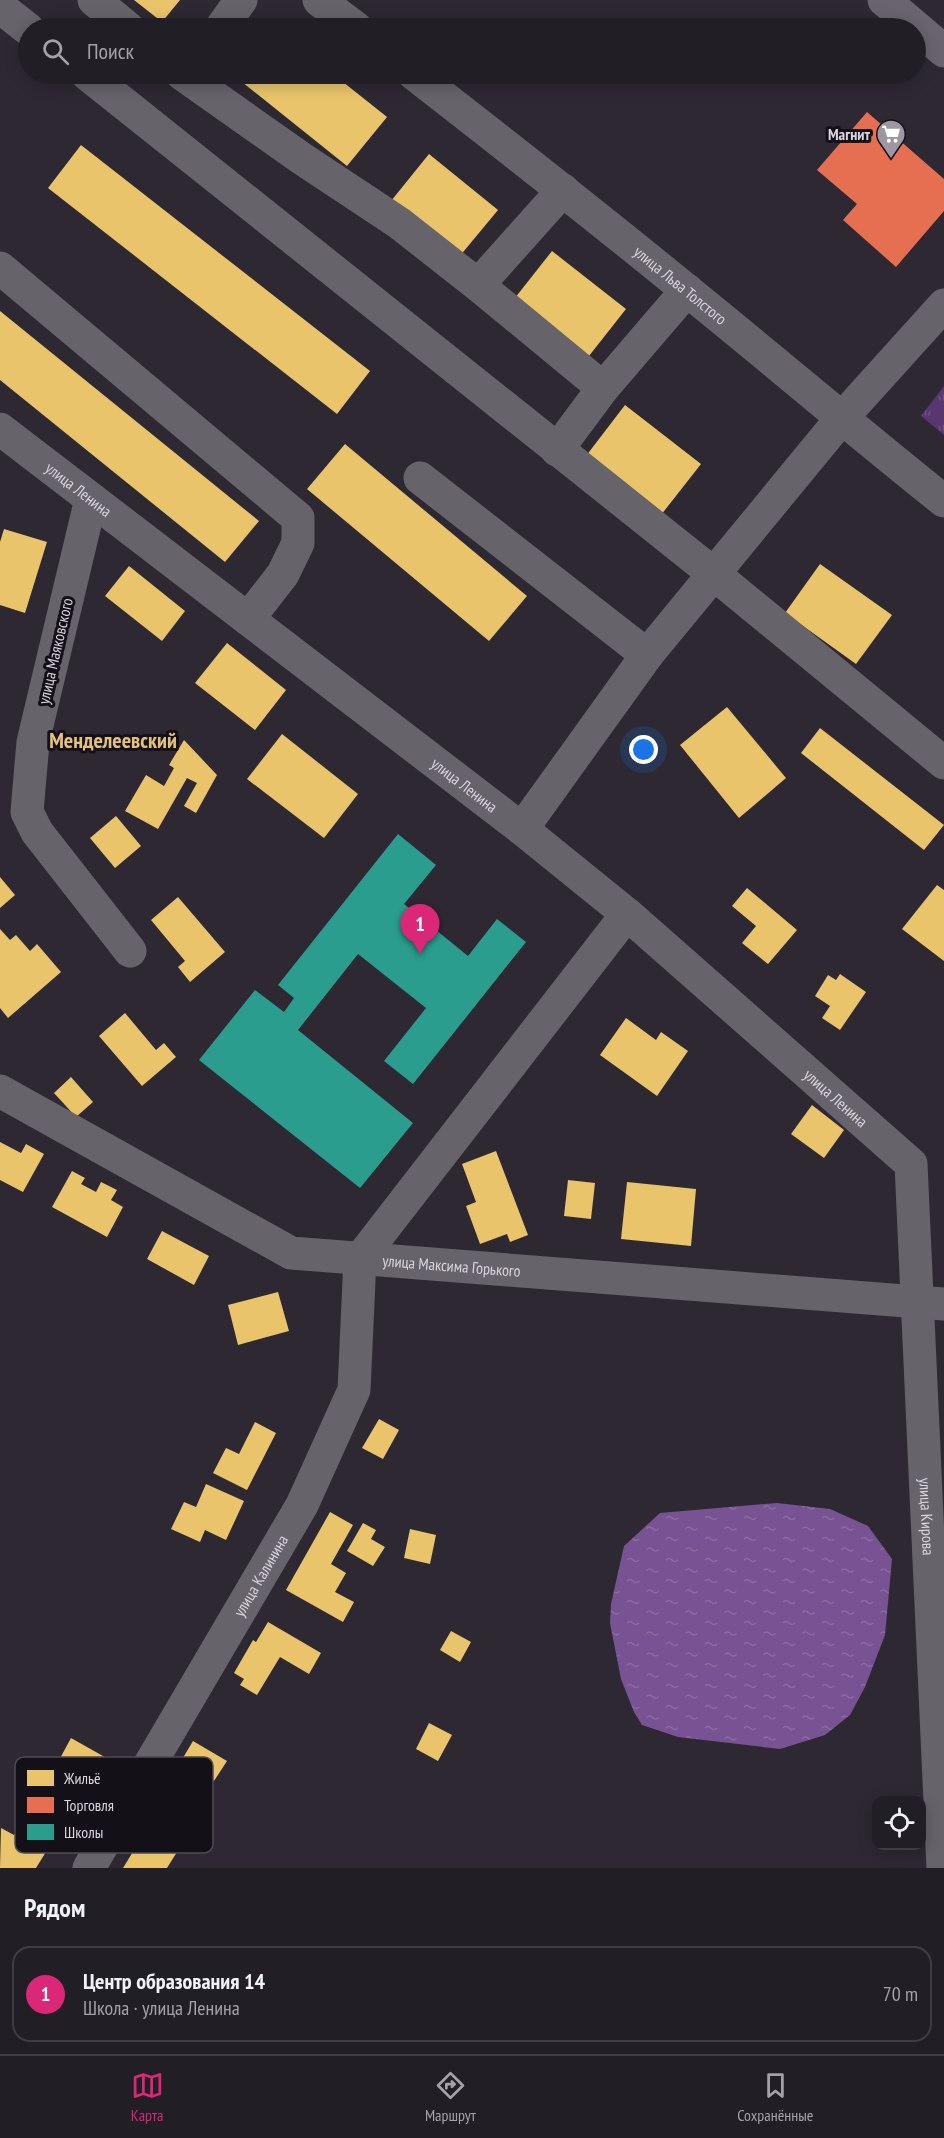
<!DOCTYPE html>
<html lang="ru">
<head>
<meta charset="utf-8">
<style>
	body { margin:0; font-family:"PT Sans Narrow",sans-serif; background:#2a272e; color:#f1f3f6 }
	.controls { position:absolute; right:18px; bottom:18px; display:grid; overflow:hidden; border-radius:12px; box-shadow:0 3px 15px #0003 }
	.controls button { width:54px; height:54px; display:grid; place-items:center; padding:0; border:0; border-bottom:2px solid #3f3c43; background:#221e26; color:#f1f3f6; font:30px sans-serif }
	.you { position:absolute; left:644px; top:750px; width:21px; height:21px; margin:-15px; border:4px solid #fff; border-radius:50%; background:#1a73e8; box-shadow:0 0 0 9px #1a73e833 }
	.badge { display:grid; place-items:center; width:39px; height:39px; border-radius:50%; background:#db2777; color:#fff; font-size:20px; font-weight:700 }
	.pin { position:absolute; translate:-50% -50px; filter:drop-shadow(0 2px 3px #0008) }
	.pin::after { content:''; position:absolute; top:32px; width:21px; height:18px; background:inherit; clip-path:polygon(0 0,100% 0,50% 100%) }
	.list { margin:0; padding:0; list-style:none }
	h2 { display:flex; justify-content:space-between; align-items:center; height:78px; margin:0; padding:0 24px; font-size:26px }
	h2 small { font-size:20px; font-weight:400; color:#a2a2a7 }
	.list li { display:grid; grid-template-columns:39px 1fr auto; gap:18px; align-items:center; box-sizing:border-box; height:96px; margin:0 12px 12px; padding:0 12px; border:2px solid #3f3c43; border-radius:18px }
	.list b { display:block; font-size:22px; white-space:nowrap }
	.list p { margin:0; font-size:20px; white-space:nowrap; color:#a2a2a7 }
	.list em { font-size:20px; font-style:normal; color:#a2a2a7 }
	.icon { flex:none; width:33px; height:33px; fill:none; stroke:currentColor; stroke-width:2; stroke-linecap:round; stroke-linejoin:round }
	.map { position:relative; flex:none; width:944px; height:1868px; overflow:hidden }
	.search { position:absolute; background:#221e26; box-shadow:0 3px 15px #0003; left:18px; right:18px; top:18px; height:66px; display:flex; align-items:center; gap:15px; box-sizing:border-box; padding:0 21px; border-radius:33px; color:#a2a2a7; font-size:22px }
	.sheet { height:186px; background:#221e26 }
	nav { display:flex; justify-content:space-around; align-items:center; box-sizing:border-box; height:84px; border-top:2px solid #3f3c43; background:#221e26; font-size:16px; color:#a2a2a7 }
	nav a { display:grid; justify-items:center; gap:3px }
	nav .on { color:#db2777 }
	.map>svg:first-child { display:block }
	.grass { fill:url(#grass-tufts) }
	.water { fill:url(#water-ripples) }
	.homes { fill:#e9c46a }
	.shops { fill:#e76f51 }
	.schools { fill:#2a9d8f }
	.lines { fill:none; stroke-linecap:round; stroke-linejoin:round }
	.minor { stroke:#67636b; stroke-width:33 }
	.major { stroke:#6a646f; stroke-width:33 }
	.labels { text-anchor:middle; stroke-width:6; stroke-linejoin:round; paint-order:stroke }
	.poi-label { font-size:16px; font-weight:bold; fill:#dad3e0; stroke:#141018; text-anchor:end }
	.street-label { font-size:16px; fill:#dad3e0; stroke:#141018 }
	.district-label { font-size:22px; font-weight:bold; fill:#e5c179; stroke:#141018 }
	.key { fill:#141018; stroke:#4f4a54; stroke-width:1.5 }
	.key-label { font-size:16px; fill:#dad3e0 }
</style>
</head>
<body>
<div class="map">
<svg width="944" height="1868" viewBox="0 0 944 1868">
	<defs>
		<pattern id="grass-tufts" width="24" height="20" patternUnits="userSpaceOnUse" patternTransform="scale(1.5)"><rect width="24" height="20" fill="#583670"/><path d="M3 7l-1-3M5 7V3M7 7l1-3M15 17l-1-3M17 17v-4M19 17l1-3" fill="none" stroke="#6f5284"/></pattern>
		<pattern id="water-ripples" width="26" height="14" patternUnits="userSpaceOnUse" patternTransform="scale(1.5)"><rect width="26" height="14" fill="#785393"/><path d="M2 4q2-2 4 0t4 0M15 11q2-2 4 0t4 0" fill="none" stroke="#8b6ba2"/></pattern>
	</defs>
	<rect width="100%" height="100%" fill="#2e2833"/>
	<polygon class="grass" points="944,386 944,435 921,416"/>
	<polygon class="water" points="777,1503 830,1509 868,1526 892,1559 885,1635 865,1687 850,1715 825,1735 780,1749 678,1737 642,1725 634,1712 621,1679 610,1623 611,1604 624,1546 660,1513"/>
	<g class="homes">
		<polygon points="134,0 180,0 162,22"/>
		<polygon points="269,22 277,28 263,28"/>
		<polygon points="232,74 333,74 387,117 347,166"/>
		<polygon points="81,145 370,371 337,414 48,188"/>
		<polygon points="429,154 498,210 459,257 391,201"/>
		<polygon points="552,251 626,309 585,361 511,303"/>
		<polygon points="0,311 259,521 225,562 0,380"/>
		<polygon points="625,405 701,464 661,515 586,456"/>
		<polygon points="345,444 527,596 489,641 307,489"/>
		<polygon points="4,529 47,542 25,613 0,605 0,542"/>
		<polygon points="820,564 892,615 856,664 785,613"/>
		<polygon points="129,566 185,611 162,641 105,596"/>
		<polygon points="227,643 286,690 255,730 195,683"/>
		<polygon points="727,707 786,778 739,818 680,745"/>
		<polygon points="820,728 944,825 924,850 801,753"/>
		<polygon points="282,734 358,794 324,838 247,779"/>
		<polygon points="184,740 217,775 196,813 184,806 197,783 187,778 158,829 125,811 146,775 164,786 174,768 169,765"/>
		<polygon points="116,816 141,846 115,868 90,838"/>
		<polygon points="0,877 15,895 0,908"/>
		<polygon points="937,885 944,890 944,961 902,929"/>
		<polygon points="747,888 797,930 768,964 742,943 756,926 732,906"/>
		<polygon points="178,897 225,952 190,982 178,967 185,961 151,920"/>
		<polygon points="0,929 10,940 16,935 30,951 37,944 61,972 8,1018 0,1008"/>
		<polygon points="840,974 866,992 840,1030 822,1018 830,1006 815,996 828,975 836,980"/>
		<polygon points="125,1013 156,1050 164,1043 176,1057 142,1086 99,1036"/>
		<polygon points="626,1018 656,1040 661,1032 688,1051 657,1096 600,1055"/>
		<polygon points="71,1077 93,1102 76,1117 54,1093"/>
		<polygon points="812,1105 844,1130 824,1158 791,1134"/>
		<polygon points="0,1142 21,1153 26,1144 44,1154 23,1192 0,1180"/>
		<polygon points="496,1151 528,1235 510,1242 507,1234 480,1244 466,1206 476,1202 462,1164"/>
		<polygon points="72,1171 85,1178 81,1184 96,1192 101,1182 117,1190 111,1200 123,1207 107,1237 52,1207"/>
		<polygon points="568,1180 595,1183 591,1219 564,1216"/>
		<polygon points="627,1182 696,1189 691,1246 621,1239"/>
		<polygon points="162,1231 209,1256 194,1285 147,1259"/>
		<polygon points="278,1292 289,1331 238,1345 228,1305"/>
		<polygon points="379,1419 399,1430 383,1459 362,1448"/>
		<polygon points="255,1422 276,1433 247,1490 213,1473 226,1448 239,1454"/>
		<polygon points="206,1484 244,1501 226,1540 205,1530 200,1542 171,1529 184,1502 196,1507"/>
		<polygon points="330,1512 353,1525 331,1564 346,1573 335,1592 354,1602 343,1622 286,1590"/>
		<polygon points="363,1523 376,1530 371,1539 385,1547 373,1566 347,1551"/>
		<polygon points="410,1529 436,1535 430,1564 404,1558"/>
		<polygon points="268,1622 321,1653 309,1674 280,1657 257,1695 240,1685 244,1679 234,1673 253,1640 256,1642"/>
		<polygon points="451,1631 471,1642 460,1662 440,1650"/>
		<polygon points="429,1723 452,1735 438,1761 416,1749"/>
		<polygon points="71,1738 110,1760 100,1778 85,1769 74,1789 51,1775"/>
		<polygon points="193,1741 227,1761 214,1781 204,1775 188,1802 165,1788"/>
		<polygon points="150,1824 182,1844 167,1868 123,1868"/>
		<polygon points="1,1828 14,1835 17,1829 49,1847 36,1868 0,1868"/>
	</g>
	<polygon class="shops" points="867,112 944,179 944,211 896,267 843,220 857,204 817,170"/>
	<polygon class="schools" points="398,834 436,865 404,904 468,956 497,919 526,942 413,1084 384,1061 426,1008 358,954 298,1030 413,1123 360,1188 199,1060 255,990 284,1012 294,998 278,985"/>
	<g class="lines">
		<g class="minor">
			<polyline points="94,0 128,28"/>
			<polyline points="319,0 356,28"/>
			<polyline points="0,7 28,29"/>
			<polyline points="221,28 241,0"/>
			<polyline points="87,74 714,574 944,763"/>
			<polyline points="182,74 301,158 399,223 478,285 603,388 687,290"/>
			<path id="s1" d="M414,74C504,144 595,215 684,288C771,358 856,431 944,501"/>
			<polyline points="0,268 298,518 298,543 283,574 248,619"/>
			<polyline points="478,285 563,190"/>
			<path id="s2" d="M0,429L522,829L627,914L911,1164L943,1868"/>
			<polyline points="557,450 603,388"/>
			<polyline points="420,478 647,655"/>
			<polyline points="91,499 33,742 27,812 37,832 130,951"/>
			<polyline points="522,829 647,655 841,419 944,305"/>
			<path id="s3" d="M0,1091L291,1253L944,1304"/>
			<polyline points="360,1259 627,914"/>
			<path id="s4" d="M89,1868L302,1505L354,1390L360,1259"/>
		</g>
		<polyline class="major" points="884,0 944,51"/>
	</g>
	<defs>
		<g id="supermarket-pin" transform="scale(1.5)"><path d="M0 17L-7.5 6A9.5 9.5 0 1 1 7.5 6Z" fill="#9e97a3" stroke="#141018"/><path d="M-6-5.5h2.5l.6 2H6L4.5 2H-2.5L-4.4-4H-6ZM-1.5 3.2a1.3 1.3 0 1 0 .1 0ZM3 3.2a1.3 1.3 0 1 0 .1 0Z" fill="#fff"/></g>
	</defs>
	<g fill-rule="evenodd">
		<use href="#supermarket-pin" x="891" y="134"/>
	</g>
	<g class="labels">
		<g class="poi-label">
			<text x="870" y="140">Магнит</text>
		</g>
		<g class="street-label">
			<text dy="6" stroke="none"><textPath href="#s1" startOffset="340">улица Льва Толстого</textPath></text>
			<text dy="6" stroke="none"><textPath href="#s2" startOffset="99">улица Ленина</textPath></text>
			<text transform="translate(55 651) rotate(-77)" y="6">улица Маяковского</text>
			<text dy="6" stroke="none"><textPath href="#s2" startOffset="585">улица Ленина</textPath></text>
			<text dy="6" stroke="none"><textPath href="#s2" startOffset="1071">улица Ленина</textPath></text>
			<text dy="6" stroke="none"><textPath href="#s3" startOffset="494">улица Максима Горького</textPath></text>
			<text dy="6" stroke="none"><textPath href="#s2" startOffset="1524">улица Кирова</textPath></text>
			<text dy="6" stroke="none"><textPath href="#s4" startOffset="339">улица Калинина</textPath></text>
		</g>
		<g class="district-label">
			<text x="113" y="748">Менделеевский</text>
		</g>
	</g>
	<rect x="15" y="1757" width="198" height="96" rx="9" class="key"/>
	<rect x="27" y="1770" width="27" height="16" fill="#e9c46a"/>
	<rect x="27" y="1797" width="27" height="16" fill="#e76f51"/>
	<rect x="27" y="1824" width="27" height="16" fill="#2a9d8f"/>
	<g class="key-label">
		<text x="64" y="1784">Жильё</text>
		<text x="64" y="1811">Торговля</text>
		<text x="64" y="1838">Школы</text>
	</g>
</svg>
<div class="controls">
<button><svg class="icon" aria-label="locate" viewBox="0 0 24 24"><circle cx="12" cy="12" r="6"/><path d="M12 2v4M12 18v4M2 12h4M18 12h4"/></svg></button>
</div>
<div class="you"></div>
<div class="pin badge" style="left:420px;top:954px">1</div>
<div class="search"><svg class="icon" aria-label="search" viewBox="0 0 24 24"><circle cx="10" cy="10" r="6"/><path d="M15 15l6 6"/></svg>Поиск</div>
</div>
<section class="sheet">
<h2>Рядом<small></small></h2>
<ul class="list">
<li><span class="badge">1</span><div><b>Центр образования 14</b><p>Школа · улица Ленина</p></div><em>70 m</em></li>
</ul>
</section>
<nav>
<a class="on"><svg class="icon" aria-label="map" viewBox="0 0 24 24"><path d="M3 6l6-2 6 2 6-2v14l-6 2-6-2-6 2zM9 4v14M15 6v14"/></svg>Карта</a>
<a><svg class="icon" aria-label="directions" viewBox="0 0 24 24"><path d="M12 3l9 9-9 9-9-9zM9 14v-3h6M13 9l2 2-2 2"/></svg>Маршрут</a>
<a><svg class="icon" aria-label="saved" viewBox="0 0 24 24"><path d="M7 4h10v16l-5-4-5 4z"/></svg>Сохранённые</a>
</nav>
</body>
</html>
